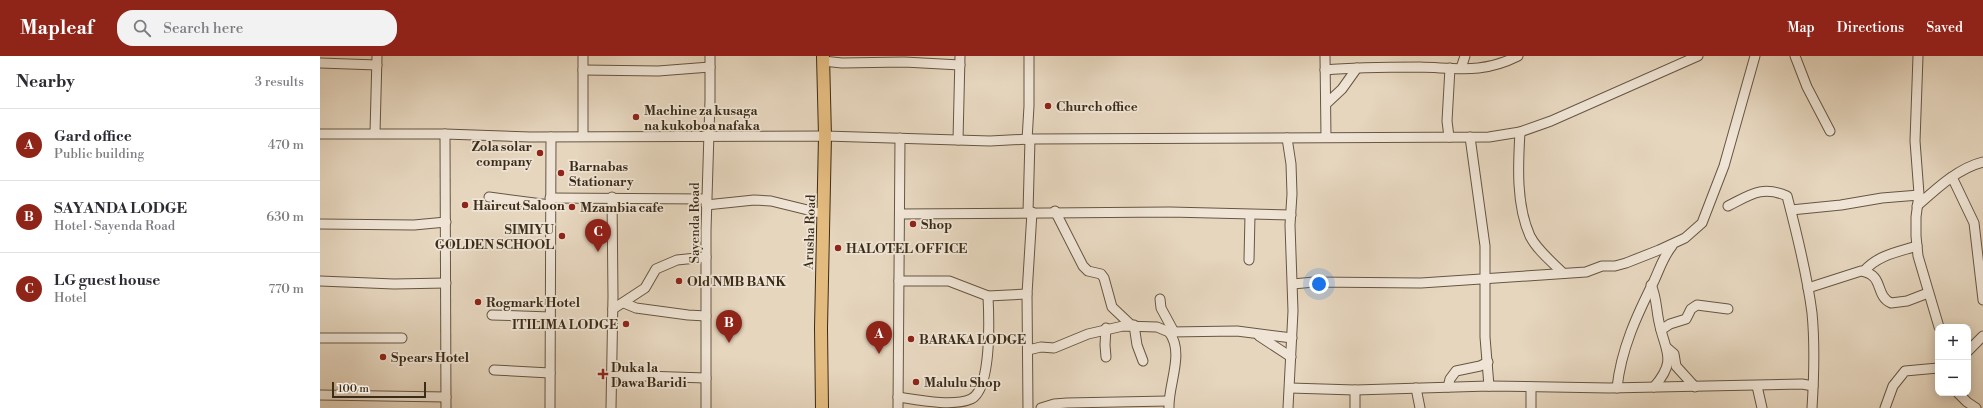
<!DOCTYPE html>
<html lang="en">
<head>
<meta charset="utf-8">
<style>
	body { margin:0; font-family:"Libre Bodoni",serif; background:#f2f2f3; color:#2b2b33 }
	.controls { position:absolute; right:12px; bottom:12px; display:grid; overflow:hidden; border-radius:8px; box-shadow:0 2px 10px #0003 }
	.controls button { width:36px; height:36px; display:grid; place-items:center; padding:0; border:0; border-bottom:1px solid #e1e1e2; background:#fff; color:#2b2b33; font:20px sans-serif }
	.scale { position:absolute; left:12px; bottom:10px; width:94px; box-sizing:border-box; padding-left:4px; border:2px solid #3b2c18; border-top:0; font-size:11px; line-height:14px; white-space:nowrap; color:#3b2c18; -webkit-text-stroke:3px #efe4d5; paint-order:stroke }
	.you { position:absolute; left:999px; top:228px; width:14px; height:14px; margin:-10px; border:3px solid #fff; border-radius:50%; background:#1a73e8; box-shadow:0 0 0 6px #1a73e833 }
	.badge { display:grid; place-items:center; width:26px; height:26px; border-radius:50%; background:#8f2418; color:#fff; font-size:13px; font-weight:700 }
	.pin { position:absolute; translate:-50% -33px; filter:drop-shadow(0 1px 2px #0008) }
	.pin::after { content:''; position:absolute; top:21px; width:14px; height:12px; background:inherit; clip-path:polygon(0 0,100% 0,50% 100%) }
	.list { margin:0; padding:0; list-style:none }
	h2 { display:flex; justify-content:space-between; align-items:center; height:52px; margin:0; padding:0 16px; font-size:17px }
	h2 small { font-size:13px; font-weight:400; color:#7c7c81 }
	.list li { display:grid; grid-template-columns:26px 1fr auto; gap:12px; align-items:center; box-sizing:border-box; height:72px; padding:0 16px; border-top:1px solid #e1e1e2 }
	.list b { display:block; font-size:15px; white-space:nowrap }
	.list p { margin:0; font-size:13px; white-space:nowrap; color:#7c7c81 }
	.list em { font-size:13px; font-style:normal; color:#7c7c81 }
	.icon { flex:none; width:22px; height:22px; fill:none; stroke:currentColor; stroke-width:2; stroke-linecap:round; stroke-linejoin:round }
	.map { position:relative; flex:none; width:1663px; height:352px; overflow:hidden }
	header { display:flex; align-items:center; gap:24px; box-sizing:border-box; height:56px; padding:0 20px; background:#8f2418; color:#fff }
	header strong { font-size:19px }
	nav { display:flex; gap:22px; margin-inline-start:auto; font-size:14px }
	.search { width:280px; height:36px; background:#f2f2f3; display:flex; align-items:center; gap:10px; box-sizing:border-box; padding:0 14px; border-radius:16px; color:#7c7c81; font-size:15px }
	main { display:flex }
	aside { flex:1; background:#fff }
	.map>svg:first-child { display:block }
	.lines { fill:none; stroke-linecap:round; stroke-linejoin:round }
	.minor-casing { stroke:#665642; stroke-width:11 }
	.major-casing { stroke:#3b2c18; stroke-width:14 }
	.minor { stroke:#efe4d5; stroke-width:9 }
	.major { stroke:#e3bb7f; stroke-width:12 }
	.poi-dot { fill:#8f2418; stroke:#efe4d5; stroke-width:1.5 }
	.labels { text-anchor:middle; stroke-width:3.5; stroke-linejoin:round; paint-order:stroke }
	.poi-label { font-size:13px; font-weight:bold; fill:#3b2c18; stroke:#efe4d5; text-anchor:start }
	.street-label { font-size:13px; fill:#3b2c18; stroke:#efe4d5 }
</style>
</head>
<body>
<header>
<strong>Mapleaf</strong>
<div class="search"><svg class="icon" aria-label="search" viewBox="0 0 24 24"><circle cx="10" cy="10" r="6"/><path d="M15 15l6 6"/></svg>Search here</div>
<nav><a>Map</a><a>Directions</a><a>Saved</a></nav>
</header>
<main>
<aside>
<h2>Nearby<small>3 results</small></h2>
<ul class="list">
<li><span class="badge">A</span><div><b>Gard office</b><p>Public building</p></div><em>470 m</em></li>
<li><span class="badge">B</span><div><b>SAYANDA LODGE</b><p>Hotel · Sayenda Road</p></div><em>630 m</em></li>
<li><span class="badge">C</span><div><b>LG guest house</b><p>Hotel</p></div><em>770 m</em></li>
</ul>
</aside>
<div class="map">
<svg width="1663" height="352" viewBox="0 0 1663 352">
	<rect width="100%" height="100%" fill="#e6d6be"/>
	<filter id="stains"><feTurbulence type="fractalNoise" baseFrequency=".005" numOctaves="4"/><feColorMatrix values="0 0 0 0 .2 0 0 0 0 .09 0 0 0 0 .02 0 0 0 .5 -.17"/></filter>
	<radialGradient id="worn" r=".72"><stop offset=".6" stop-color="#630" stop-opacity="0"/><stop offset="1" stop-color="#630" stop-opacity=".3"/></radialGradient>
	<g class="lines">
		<g class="minor-casing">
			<g id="minor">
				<polyline points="263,0 263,79"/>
				<polyline points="1005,0 1006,81"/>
				<polyline points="1475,0 1487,31 1510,75"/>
				<polyline points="1598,0 1595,85 1599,138 1596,161 1596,180 1598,200 1619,271"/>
				<polyline points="503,5 522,7 584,6 640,9"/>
				<polyline points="0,7 57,9"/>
				<polyline points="1141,12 1145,0"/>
				<polyline points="263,14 338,15 390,11"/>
				<path d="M1005,14C1037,11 1068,11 1100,11C1138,12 1162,18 1198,0"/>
				<polyline points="1006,48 1022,33 1037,12"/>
				<path d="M1200,76C1198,109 1196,149 1210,180C1217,194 1232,206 1243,217"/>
				<polyline points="55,77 57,0"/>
				<polyline points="0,78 125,78 210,81 505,80 670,85 710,83 1169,81 1200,76 1231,65 1378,0"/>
				<polyline points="125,78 126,352"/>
				<polyline points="1129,81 1127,65 1130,12"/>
				<polyline points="1150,81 1165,190 1165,281 1169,330"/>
				<polyline points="967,82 971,108 972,138 970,169 973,255 968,352"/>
				<polyline points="638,84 640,0"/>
				<polyline points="707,84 709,50 709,0"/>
				<polyline points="1632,121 1654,167 1663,244"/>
				<polyline points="169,141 230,149"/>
				<polyline points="230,142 386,143"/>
				<polyline points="386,149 434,144 451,145 504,158"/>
				<path d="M1408,150C1430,139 1442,129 1467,140C1477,178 1487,218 1492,257C1495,288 1494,321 1492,352"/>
				<path d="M1597,150C1616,133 1638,112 1663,106"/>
				<polyline points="1471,154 1521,149 1562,142 1599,139"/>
				<polyline points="735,155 763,210 768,215 781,218 784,222 792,251 811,269"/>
				<polyline points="708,156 710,83"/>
				<polyline points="580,158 850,156 971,159"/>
				<polyline points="0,168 94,169 126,166"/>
				<polyline points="929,204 930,159"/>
				<path d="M1544,215C1558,199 1578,196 1597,190"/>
				<polyline points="0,225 74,228 126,227"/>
				<polyline points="579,225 629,225 668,240 707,238"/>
				<polyline points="973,228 994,226 1101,227 1266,216 1282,210 1295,210 1306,207 1339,194 1365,182 1382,167 1404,110 1435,0"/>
				<path d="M1331,229C1337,242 1336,253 1339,266C1345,296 1358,303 1334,331"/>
				<path d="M1488,232L1541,215C1565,219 1554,239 1571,247L1587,245L1608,237"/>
				<polyline points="840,243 841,252 854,276"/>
				<polyline points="304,247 316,252 368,259 386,260"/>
				<polyline points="293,253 325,232 336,213 357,204 386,201"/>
				<polyline points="172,259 230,261"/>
				<polyline points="814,269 817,289 823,305"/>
				<polyline points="1341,274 1350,268 1366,263 1371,253 1377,249 1408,253"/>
				<polyline points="849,276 917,275 972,282"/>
				<polyline points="939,280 971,301"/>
				<polyline points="0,282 82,282"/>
				<polyline points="1347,292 1354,298 1356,310 1375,331"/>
				<path d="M708,294L721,291L734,292L768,278L803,270L837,271L849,276C865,297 848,328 849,352"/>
				<polyline points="1648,295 1663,280"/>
				<polyline points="786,301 785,289 786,272"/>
				<polyline points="174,314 230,317"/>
				<polyline points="292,319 386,322"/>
				<polyline points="1437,330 1442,352"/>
				<polyline points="1128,331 1130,323 1136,315 1160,310 1168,306"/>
				<polyline points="970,332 1035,334 1169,330 1289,332 1482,328 1493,330"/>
				<polyline points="1096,332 1100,352"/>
				<path d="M1297,332C1301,293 1317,259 1334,225C1340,212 1343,201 1352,190"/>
				<polyline points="1638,337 1647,346 1656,352"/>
				<polyline points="0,339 126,341"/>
				<path d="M578,341C598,344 633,351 651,343C672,333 669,260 668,240"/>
				<polyline points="230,352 231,81"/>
				<polyline points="291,352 293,240 292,141"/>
				<polyline points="386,352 386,174 390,44 390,0"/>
				<polyline points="578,352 580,82"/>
				<polyline points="708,352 707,238 712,156"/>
				<polyline points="721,352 734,348 747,347 848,345"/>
				<polyline points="1035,352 1035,334"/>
				<polyline points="1211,352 1211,331"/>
				<polyline points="1565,352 1573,330 1585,315 1618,312"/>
			</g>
		</g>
		<g class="major-casing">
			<polyline id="major" points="502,352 501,272 505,80 503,0"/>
		</g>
		<use href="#minor" class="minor"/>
		<use href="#major" class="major"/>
	</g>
	<g class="poi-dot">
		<circle cx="728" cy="50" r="4"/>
		<circle cx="316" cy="61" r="4"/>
		<circle cx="220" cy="97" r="4"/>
		<circle cx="241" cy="117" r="4"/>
		<circle cx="145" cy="149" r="4"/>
		<circle cx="252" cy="151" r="4"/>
		<circle cx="593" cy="168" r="4"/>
		<circle cx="242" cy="180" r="4"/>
		<circle cx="518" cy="192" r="4"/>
		<circle cx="359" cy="225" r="4"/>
		<circle cx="158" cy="246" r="4"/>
		<circle cx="306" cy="268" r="4"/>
		<circle cx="591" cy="283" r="4"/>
		<circle cx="63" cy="301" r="4"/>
		<path d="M281 312h4v4h4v4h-4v4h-4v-4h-4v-4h4z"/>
		<circle cx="596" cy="326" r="4"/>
	</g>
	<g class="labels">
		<g class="poi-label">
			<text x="736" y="55">Church office</text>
			<text x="324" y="59">Machine za kusaga<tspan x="324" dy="15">na kukoboa nafaka</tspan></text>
			<text x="212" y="95" text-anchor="end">Zola solar<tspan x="212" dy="15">company</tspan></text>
			<text x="249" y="115">Barnabas<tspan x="249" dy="15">Stationary</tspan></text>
			<text x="153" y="154">Haircut Saloon</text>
			<text x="260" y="156">Mzambia cafe</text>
			<text x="601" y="173">Shop</text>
			<text x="234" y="178" text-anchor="end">SIMIYU<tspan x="234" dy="15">GOLDEN SCHOOL</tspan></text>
			<text x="526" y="197">HALOTEL OFFICE</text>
			<text x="367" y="230">Old NMB BANK</text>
			<text x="166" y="251">Rogmark Hotel</text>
			<text x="298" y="273" text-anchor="end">ITILIMA LODGE</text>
			<text x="599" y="288">BARAKA LODGE</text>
			<text x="71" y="306">Spears Hotel</text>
			<text x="291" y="316">Duka la<tspan x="291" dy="15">Dawa Baridi</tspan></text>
			<text x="604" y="331">Malulu Shop</text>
		</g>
		<g class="street-label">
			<text transform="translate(374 167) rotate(-90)" y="5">Sayenda Road</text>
			<text transform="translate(489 176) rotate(-88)" y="5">Arusha Road</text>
		</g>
	</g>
	<rect width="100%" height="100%" filter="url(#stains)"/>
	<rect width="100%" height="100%" fill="url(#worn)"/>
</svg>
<div class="controls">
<button>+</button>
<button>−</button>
</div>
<div class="scale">100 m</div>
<div class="you"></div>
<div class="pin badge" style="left:559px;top:298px">A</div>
<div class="pin badge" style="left:409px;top:287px">B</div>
<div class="pin badge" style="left:278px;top:196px">C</div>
</div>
</main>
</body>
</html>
